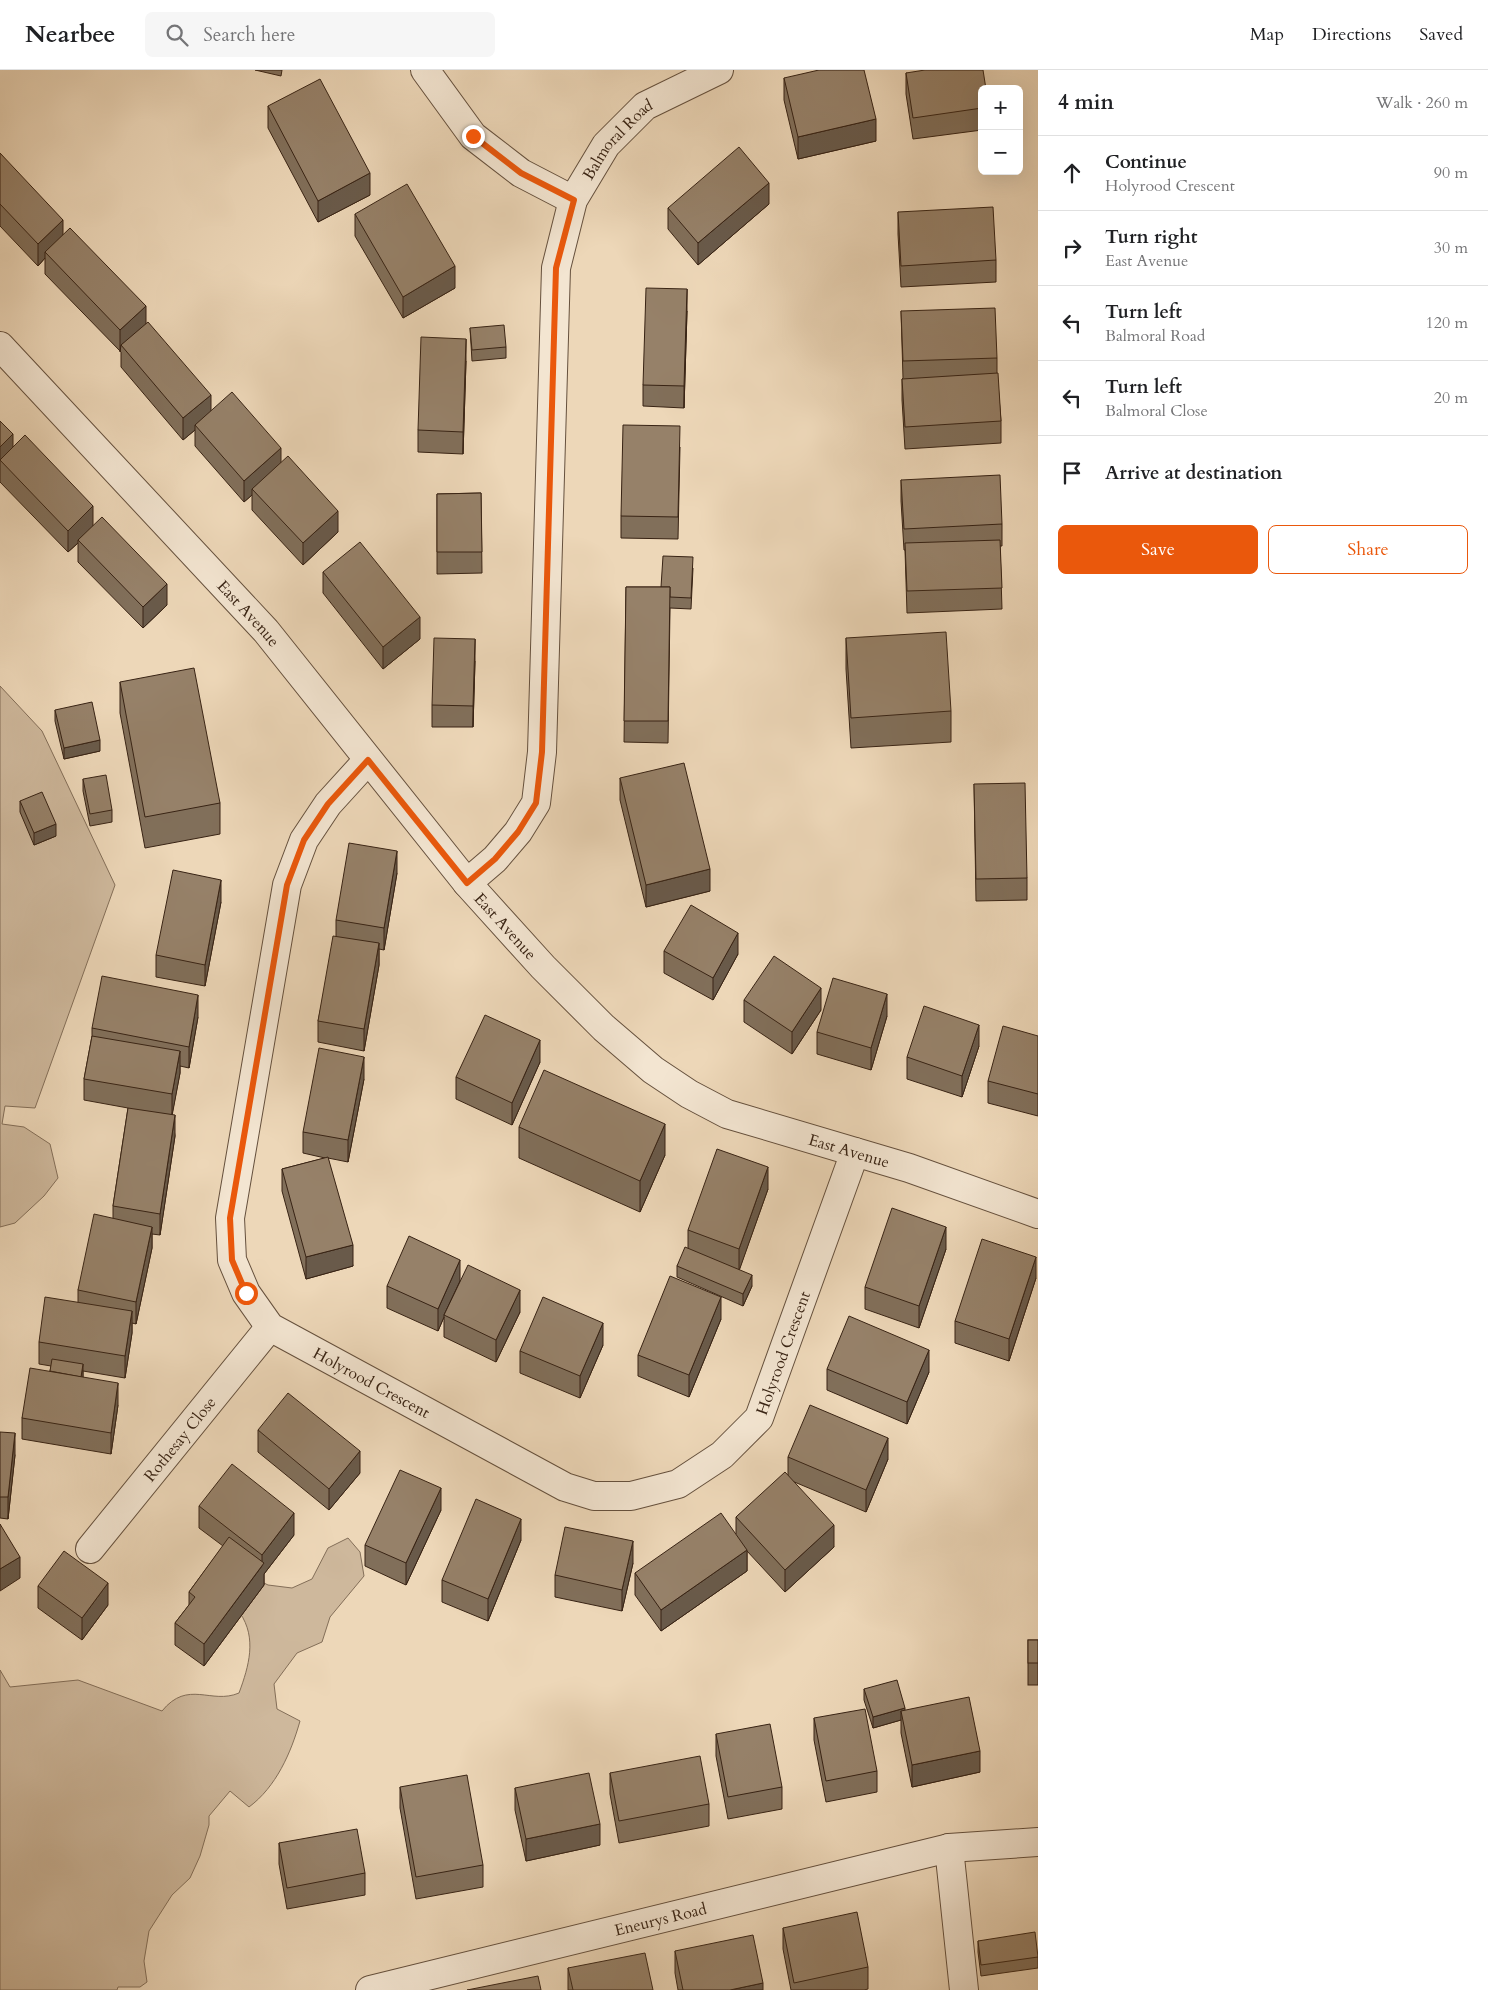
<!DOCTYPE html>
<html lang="en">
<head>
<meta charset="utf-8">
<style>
	body { margin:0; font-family:Cardo,serif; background:#f6f6f6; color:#202124 }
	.controls { position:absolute; right:15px; top:15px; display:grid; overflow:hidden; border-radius:8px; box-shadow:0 5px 20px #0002 }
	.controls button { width:45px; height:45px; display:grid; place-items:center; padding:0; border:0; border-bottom:1px solid #e0e0e0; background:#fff; color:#202124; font:25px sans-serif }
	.stop { position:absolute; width:15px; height:15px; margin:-11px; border:4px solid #ea580c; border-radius:50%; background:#fff }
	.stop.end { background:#ea580c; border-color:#fff; box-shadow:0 1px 5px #0008 }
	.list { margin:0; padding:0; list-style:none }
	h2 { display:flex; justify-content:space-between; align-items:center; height:65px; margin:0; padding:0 20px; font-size:21px }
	h2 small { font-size:16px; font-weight:400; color:#757577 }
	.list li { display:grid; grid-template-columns:32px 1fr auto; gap:15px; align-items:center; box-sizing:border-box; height:75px; padding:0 20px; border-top:1px solid #e0e0e0 }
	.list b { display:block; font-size:19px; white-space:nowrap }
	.list p { margin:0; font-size:16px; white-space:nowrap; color:#757577 }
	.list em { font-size:16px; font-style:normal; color:#757577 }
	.actions { display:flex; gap:10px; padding:15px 20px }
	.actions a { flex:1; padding:11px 0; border:1px solid #ea580c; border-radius:8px; text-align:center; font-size:18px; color:#ea580c }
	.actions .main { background:#ea580c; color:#fff }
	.icon { flex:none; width:28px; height:28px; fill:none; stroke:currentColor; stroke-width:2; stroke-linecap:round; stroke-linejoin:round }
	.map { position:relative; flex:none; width:1038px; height:1920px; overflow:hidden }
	header { display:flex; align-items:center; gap:30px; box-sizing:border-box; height:70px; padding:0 25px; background:#fff; border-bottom:1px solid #e0e0e0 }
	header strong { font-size:24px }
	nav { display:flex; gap:28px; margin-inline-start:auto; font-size:18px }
	.search { width:350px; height:45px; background:#f6f6f6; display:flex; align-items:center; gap:12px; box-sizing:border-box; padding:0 18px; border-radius:8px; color:#757577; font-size:19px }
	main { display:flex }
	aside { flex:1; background:#fff }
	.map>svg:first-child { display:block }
	.green { fill:#ceb89c; stroke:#836e58 }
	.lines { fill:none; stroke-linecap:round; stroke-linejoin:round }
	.minor-casing { stroke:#65503d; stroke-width:30 }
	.minor { stroke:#f3e5d1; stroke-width:28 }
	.wall { fill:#816f5a; stroke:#382314 }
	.shaded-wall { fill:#695a4a; stroke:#382314 }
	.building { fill:#968169; stroke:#382314 }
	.route { stroke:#ea580c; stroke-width:6 }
	.labels { text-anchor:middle; stroke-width:4.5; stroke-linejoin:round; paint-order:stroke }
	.street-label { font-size:16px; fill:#382314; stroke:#f3e5d1 }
</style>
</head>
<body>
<header>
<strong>Nearbee</strong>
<div class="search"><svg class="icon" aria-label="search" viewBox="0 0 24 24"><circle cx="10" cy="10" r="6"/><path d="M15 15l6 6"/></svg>Search here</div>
<nav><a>Map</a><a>Directions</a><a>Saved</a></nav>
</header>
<main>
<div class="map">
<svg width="1038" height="1920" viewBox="0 0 1038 1920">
	<rect width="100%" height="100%" fill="#edd7b8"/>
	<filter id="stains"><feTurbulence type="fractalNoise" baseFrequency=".004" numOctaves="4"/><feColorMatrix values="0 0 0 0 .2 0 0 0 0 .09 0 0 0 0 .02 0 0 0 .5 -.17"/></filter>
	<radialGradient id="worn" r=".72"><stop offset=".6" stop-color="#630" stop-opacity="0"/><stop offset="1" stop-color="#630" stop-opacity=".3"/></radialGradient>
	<g class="green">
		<polygon points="0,616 42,661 115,815 35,1038 5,1036 2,1054 24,1057 50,1074 58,1108 44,1126 15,1153 0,1157"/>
		<path d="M348,1468L360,1482L364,1506L330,1547L322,1572L297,1583L274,1614L277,1639L300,1651C291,1683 276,1717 249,1737L230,1721L209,1746V1755L200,1786L190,1808L172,1825L149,1861L144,1891L147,1912L140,1917H118L117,1920H0V1600L10,1617L78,1610L162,1641C188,1609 211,1635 239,1623C249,1596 257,1568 240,1543L248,1505L268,1515L292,1518L312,1509L328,1478Z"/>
	</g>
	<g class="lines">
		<g class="minor-casing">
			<g id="minor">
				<polyline points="425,0 473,66 521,103 573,130"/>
				<path id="s1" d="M0,276L266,561L467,813L543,897L604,958L653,1000L689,1024L727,1044L909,1098L1038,1144"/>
				<path id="s2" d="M368,690L328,734L304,770L287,815L230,1148L232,1190L246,1223L270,1257L565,1417L594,1426H631L678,1414L722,1385L759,1348L855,1082"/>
				<path id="s3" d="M467,813L495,789L518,762L536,733L542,682L556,198L573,130L606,75L645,36L719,0"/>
				<path id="s4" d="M90,1479L270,1257"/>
				<polyline points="949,1778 964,1920"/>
				<path id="s5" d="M370,1920L949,1778L1038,1772"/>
			</g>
		</g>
		<use href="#minor" class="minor"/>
	</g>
	<g class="wall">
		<polygon points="255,0 282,0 281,6"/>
		<polygon points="906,3 982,19 982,60 913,69 906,24"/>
		<polygon points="784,8 876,71 798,89 784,30"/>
		<polygon points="268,36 370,125 318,152 268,58"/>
		<polygon points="0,83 63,165 146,254 211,341 281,392 338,462 303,495 252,440 252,425 244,432 195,376 195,360 183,370 121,297 121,282 45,204 45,188 38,196 0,156"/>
		<polygon points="769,134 698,195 668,159 668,138"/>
		<polygon points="898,142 996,190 996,212 901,217 898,164"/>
		<polygon points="355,144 455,218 403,248 355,166"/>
		<polygon points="687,241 684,338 643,336 643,315"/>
		<polygon points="901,241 997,288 997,303 1001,351 1001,373 905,379 902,330 902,309 903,308"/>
		<polygon points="470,258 506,277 506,288 472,291"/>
		<polygon points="466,291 463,384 418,382 418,360"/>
		<polygon points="0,351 13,377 93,455 167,535 143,558 78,492 78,473 68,482 0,412"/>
		<polygon points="680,377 678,469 621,468 621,446"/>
		<polygon points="901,410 1002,454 1002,476 1000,476 1002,539 907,543 905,480 904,480 901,431"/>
		<polygon points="481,423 482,503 437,504 437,424"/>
		<polygon points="693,498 691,539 670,538 668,673 624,672 626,517 661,517"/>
		<polygon points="323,502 420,569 383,599 323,523"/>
		<polygon points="846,568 951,641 951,672 851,678 846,599"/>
		<polygon points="475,591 473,657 432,657 432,635"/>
		<polygon points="120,612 220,733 220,764 145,778 120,643"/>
		<polygon points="55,640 100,681 64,689 55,651"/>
		<polygon points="620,708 710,821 646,837 620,730"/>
		<polygon points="83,709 112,740 112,752 90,756 83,721"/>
		<polygon points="974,714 1027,808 1027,830 976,831"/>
		<polygon points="20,731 56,766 34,775 20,742"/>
		<polygon points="397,803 384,880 379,879 379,895 364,981 318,972 318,951 336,866 336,850"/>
		<polygon points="221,832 205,916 156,907 156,885"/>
		<polygon points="664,881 738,884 713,930 664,903"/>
		<polygon points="744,930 821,940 792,984 744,952"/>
		<polygon points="887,946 871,1000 817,984 817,962"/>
		<polygon points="198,947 189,998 180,996 180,1003 172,1044 175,1066 160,1165 152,1164 152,1178 136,1254 132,1253 132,1263 125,1308 83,1301 83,1307 118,1335 111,1384 22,1369 22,1348 50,1301 51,1296 39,1294 39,1272 78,1232 78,1220 113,1148 113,1136 128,1038 84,1030 84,1009 92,966 92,958"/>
		<polygon points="1038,966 1038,1046 988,1033 988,1011"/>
		<polygon points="979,976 962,1027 907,1009 907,987"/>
		<polygon points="540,992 512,1055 456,1029 456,1007"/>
		<polygon points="364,1009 348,1092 328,1088 353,1196 306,1209 282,1121 282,1099 325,1088 303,1083 303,1062"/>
		<polygon points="519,1057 665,1085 640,1142 519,1088"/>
		<polygon points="768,1119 739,1200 752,1216 743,1236 677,1207 677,1196 688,1178 688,1160"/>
		<polygon points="946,1179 919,1258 865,1239 865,1217"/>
		<polygon points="1036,1208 1009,1291 955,1273 955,1251"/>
		<polygon points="460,1211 520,1242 496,1292 444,1267 444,1247 438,1261 387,1238 387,1216"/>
		<polygon points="721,1249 689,1327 638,1306 638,1285"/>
		<polygon points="603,1275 580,1328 520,1303 520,1281"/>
		<polygon points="827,1299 929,1302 907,1354 827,1320"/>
		<polygon points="258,1360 360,1403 329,1440 258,1382"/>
		<polygon points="0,1362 15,1385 8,1449 0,1448"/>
		<polygon points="788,1387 888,1389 866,1442 792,1411 834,1477 785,1522 747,1481 747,1501 661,1561 635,1525 635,1503 736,1464 736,1447 788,1406"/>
		<polygon points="199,1436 294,1465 264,1504 264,1515 204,1596 175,1575 175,1553 189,1535 189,1522 223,1476 199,1458"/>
		<polygon points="441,1440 406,1515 365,1496 365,1475"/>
		<polygon points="521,1470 488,1551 442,1532 442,1510"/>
		<polygon points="633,1493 622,1541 555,1527 555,1505"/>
		<polygon points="38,1516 108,1535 82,1570 38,1538"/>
		<rect x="1028" y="1570" width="10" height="45"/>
		<polygon points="864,1619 905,1641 980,1702 912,1717 901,1663 901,1650 873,1658 864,1630"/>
		<polygon points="814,1648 877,1701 877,1722 826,1732 814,1670"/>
		<polygon points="716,1664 782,1717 782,1739 728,1749 716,1686"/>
		<polygon points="610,1703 709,1734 709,1756 619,1773 610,1724"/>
		<polygon points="400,1717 483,1795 483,1817 416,1829 400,1738"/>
		<polygon points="515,1718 600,1775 526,1791 515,1740"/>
		<polygon points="279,1773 365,1803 365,1825 287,1839 279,1794"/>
		<polygon points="783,1858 868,1897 868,1919 864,1920 791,1920 783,1879"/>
		<polygon points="978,1871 1038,1887 1038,1898 981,1906 978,1882"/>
		<polygon points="675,1881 763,1920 678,1920 675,1903"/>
		<polygon points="568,1898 653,1920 568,1920"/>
	</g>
	<g class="shaded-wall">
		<polygon points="876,49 876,71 798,89 798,67"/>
		<polygon points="370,103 370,125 318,152 318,131"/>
		<polygon points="769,113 769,134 698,195 698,173"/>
		<polygon points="63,150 63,172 45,182 45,188 38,196 38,174"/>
		<polygon points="455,196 455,218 403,248 403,227"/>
		<polygon points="687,219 687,241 684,338 684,316"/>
		<polygon points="146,236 146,258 121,275 120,282 120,260"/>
		<polygon points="466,269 466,291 463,384 463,362"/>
		<polygon points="211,325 211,347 195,355 195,360 183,370 183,348"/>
		<polygon points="13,364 13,386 0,390 0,377"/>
		<polygon points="281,378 281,400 252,419 252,425 244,432 244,411"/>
		<polygon points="93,436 93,458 78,470 78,473 68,482 68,461"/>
		<polygon points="338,441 338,462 303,495 303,473"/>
		<polygon points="167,514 167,535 143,558 143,537"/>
		<polygon points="420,547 420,569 383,599 383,577"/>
		<polygon points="475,569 475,591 473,657 473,636"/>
		<polygon points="100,670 100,681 64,689 64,678"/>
		<polygon points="56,754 56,766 34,775 34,763"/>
		<polygon points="397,781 397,803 384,880 384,858"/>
		<polygon points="710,799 710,821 646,837 646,815"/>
		<polygon points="221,810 221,832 205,916 205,895"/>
		<polygon points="738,863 738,884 713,930 713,908"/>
		<polygon points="379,873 379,895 364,981 364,959"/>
		<polygon points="821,918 821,940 792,984 792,962"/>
		<polygon points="887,924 887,946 871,1000 871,978"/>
		<polygon points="198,925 198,947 189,998 189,977"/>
		<polygon points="979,955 979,976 962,1027 962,1006"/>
		<polygon points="540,970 540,992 512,1055 512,1033"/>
		<polygon points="180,981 180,1003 172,1046 172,1024"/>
		<polygon points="364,987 364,1009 348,1092 348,1070"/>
		<polygon points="175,1045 175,1066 160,1165 160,1144"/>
		<polygon points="665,1054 665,1085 640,1142 640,1111"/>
		<polygon points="768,1097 768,1119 739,1201 739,1179"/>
		<polygon points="152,1157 152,1178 136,1254 136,1232"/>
		<polygon points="946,1157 946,1179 919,1258 919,1236"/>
		<polygon points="353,1175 353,1196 306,1209 306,1187"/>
		<polygon points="1036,1187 1036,1208 1009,1291 1009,1269"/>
		<polygon points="460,1190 460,1211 444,1245 444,1247 438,1261 438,1239"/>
		<polygon points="752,1205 752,1216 743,1236 743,1224"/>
		<polygon points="520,1220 520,1242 496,1292 496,1270"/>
		<polygon points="721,1227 721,1249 689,1327 689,1305"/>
		<polygon points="132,1241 132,1263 125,1308 125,1286"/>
		<polygon points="603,1253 603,1275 580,1328 580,1306"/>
		<polygon points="929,1280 929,1302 907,1354 907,1332"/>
		<polygon points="83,1294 83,1306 80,1326 80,1315"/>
		<polygon points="118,1313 118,1335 111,1384 111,1363"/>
		<polygon points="15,1363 15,1385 8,1449 8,1427"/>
		<polygon points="888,1368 888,1389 866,1442 866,1420"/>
		<polygon points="360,1381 360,1403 329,1440 329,1419"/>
		<polygon points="441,1418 441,1440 406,1515 406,1493"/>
		<polygon points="294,1443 294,1465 264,1504 264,1515 204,1596 204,1574 262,1496 262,1485"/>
		<polygon points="521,1449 521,1470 488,1551 488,1529"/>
		<polygon points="834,1455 834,1477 785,1522 785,1500"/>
		<polygon points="633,1471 633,1493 622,1541 622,1520"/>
		<polygon points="747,1480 747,1501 661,1561 661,1540"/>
		<polygon points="20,1487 20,1508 0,1521 0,1499"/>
		<polygon points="108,1513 108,1535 82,1570 82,1548"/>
		<polygon points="905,1638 905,1649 901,1641 901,1650 873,1658 873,1647"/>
		<polygon points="980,1681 980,1702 912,1717 912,1695"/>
		<polygon points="600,1754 600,1775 526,1791 526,1769"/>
		<polygon points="763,1913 763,1920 730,1920"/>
	</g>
	<g class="building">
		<polygon points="819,0 864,0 876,49 798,67 784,8"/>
		<polygon points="925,0 983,0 986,19 982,19 982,38 913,48 906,3"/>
		<polygon points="320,9 370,103 318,131 268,36"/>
		<polygon points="739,77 769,113 698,173 668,138"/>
		<polygon points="0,83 63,150 38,174 0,134"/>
		<polygon points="407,114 455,196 403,227 355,144"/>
		<polygon points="993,137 996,190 901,196 898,142"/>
		<polygon points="70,158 146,236 120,260 45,182"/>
		<polygon points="646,218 687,219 684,316 643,315"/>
		<polygon points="995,238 997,288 903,291 901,241"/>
		<polygon points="148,252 211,325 183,348 121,275"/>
		<polygon points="504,255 506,277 472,280 470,258"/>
		<polygon points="421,267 466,269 463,362 418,360"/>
		<polygon points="998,303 1001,351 905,357 902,309"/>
		<polygon points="232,322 281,378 244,411 195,355"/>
		<polygon points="0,351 13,364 0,377"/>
		<polygon points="623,355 680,356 678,447 621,446"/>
		<polygon points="25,365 93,436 68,461 0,390"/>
		<polygon points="288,386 338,441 303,473 252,419"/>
		<polygon points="1000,405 1002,454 904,459 901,410"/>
		<polygon points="481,423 482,482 437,482 437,424"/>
		<polygon points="102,447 167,514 143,537 78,470"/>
		<polygon points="1000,470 1002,518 907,521 905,473"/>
		<polygon points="360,472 420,547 383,577 323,502"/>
		<polygon points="663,486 693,487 691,528 670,527 670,517 661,517"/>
		<polygon points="626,517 670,517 668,651 624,651"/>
		<polygon points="946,562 951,641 851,648 846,568"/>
		<polygon points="434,568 475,569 473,636 432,635"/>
		<polygon points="194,598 220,733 145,747 120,612"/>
		<polygon points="92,632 100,670 64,678 55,640"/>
		<polygon points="684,693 710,799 646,815 620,708"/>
		<polygon points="106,705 112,740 90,744 83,709"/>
		<polygon points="1025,713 1027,808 976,809 974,714"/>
		<polygon points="42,722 56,754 34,763 20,731"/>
		<polygon points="349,773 397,781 384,858 336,850"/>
		<polygon points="173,800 221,810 205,895 156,885"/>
		<polygon points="691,835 738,863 713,908 664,881"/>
		<polygon points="333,866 379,873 364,959 318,951"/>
		<polygon points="774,886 821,918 792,962 744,930"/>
		<polygon points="102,906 198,925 189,977 92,958"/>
		<polygon points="833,908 887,924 871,978 817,962"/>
		<polygon points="924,936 979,955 962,1006 907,987"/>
		<polygon points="485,945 540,970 512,1033 456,1007"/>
		<polygon points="1003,956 1038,966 1038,1024 988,1011"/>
		<polygon points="92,966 180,981 172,1024 84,1009"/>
		<polygon points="319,978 364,987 348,1070 303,1062"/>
		<polygon points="544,1000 665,1054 640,1111 519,1057"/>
		<polygon points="128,1038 175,1045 160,1144 113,1136"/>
		<polygon points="717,1079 768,1097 739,1179 688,1160"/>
		<polygon points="328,1087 353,1175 306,1187 282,1099"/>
		<polygon points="892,1138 946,1157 919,1236 865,1217"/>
		<polygon points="94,1144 152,1157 136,1232 78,1220"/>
		<polygon points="409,1166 460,1190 438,1239 387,1216"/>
		<polygon points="982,1169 1036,1187 1009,1269 955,1251"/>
		<polygon points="685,1177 752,1205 743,1224 677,1196"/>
		<polygon points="468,1195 520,1220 496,1270 444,1245"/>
		<polygon points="670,1206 721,1227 689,1305 638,1285"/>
		<polygon points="45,1227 132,1241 125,1286 39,1272"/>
		<polygon points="543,1227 603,1253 580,1306 520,1281"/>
		<polygon points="849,1246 929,1280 907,1332 827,1299"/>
		<polygon points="52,1289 83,1294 81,1307 50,1301"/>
		<polygon points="30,1298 118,1313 111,1363 22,1348"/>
		<polygon points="288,1323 360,1381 329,1419 258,1360"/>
		<polygon points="810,1335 888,1368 866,1420 788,1387"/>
		<polygon points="0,1362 15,1363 8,1427 0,1427"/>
		<polygon points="232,1394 294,1443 262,1485 199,1436"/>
		<polygon points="400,1400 441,1418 406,1493 365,1475"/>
		<polygon points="785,1402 834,1455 785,1500 736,1447"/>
		<polygon points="476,1429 521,1449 488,1529 442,1510"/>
		<polygon points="721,1443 747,1480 661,1540 635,1503"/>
		<polygon points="0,1454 20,1487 0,1499"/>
		<polygon points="565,1457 633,1471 622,1520 555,1505"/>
		<polygon points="229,1467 264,1493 204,1574 175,1553 195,1527 189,1522"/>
		<polygon points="64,1481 108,1513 82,1548 38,1516"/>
		<rect x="1028" y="1570" width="10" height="23"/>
		<polygon points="897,1610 905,1638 873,1647 864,1619"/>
		<polygon points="969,1627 980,1681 912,1695 901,1641"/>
		<polygon points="865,1639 877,1701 826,1711 814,1648"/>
		<polygon points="770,1654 782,1717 728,1727 716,1664"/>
		<polygon points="700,1686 709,1734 619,1751 610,1703"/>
		<polygon points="589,1703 600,1754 526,1769 515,1718"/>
		<polygon points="467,1705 483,1795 416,1807 400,1717"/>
		<polygon points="357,1759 365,1803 287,1818 279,1773"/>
		<polygon points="857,1842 868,1897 794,1913 783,1858"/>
		<polygon points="1035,1862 1038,1887 981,1895 978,1871"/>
		<polygon points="753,1865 763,1913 730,1920 683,1920 675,1881"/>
		<polygon points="645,1883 653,1920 573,1920 568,1898"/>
		<polygon points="538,1906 541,1920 467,1920"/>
	</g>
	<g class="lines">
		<polyline class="route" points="246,1223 232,1190 230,1148 287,815 304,770 328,734 368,690 467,813 495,789 518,762 536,733 542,682 556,198 574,130 521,103 473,66"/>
	</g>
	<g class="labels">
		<g class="street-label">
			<text dy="6" stroke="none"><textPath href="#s3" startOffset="788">Balmoral Road</textPath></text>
			<text dy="6" stroke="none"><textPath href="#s1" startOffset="365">East Avenue</textPath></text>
			<text dy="6" stroke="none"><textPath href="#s1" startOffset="770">East Avenue</textPath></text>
			<text dy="6" stroke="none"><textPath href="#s1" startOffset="1190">East Avenue</textPath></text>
			<text dy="6" stroke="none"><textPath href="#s2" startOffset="1234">Holyrood Crescent</textPath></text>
			<text dy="6" stroke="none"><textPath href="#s2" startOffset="724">Holyrood Crescent</textPath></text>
			<text dy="6" stroke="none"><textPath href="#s4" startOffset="142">Rothesay Close</textPath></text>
			<text dy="6" stroke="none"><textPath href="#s5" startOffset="299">Eneurys Road</textPath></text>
		</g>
	</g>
	<rect width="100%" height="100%" filter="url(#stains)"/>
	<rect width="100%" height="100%" fill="url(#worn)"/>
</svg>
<div class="controls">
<button>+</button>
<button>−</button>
</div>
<div class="stop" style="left:246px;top:1223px"></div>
<div class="stop end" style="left:473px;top:66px"></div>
</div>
<aside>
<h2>4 min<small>Walk · 260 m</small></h2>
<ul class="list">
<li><svg class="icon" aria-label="ahead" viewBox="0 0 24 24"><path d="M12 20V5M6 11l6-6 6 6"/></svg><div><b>Continue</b><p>Holyrood Crescent</p></div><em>90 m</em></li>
<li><svg class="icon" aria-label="right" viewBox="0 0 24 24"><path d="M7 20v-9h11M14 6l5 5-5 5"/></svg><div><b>Turn right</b><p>East Avenue</p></div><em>30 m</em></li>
<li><svg class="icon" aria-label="left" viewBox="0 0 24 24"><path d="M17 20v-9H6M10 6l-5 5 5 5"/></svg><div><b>Turn left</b><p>Balmoral Road</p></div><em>120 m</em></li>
<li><svg class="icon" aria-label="left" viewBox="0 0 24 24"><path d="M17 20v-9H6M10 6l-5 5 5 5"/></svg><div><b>Turn left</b><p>Balmoral Close</p></div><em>20 m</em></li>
<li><svg class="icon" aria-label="arrive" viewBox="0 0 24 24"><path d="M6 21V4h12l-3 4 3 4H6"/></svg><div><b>Arrive at destination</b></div></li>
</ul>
<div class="actions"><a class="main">Save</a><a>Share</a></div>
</aside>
</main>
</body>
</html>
